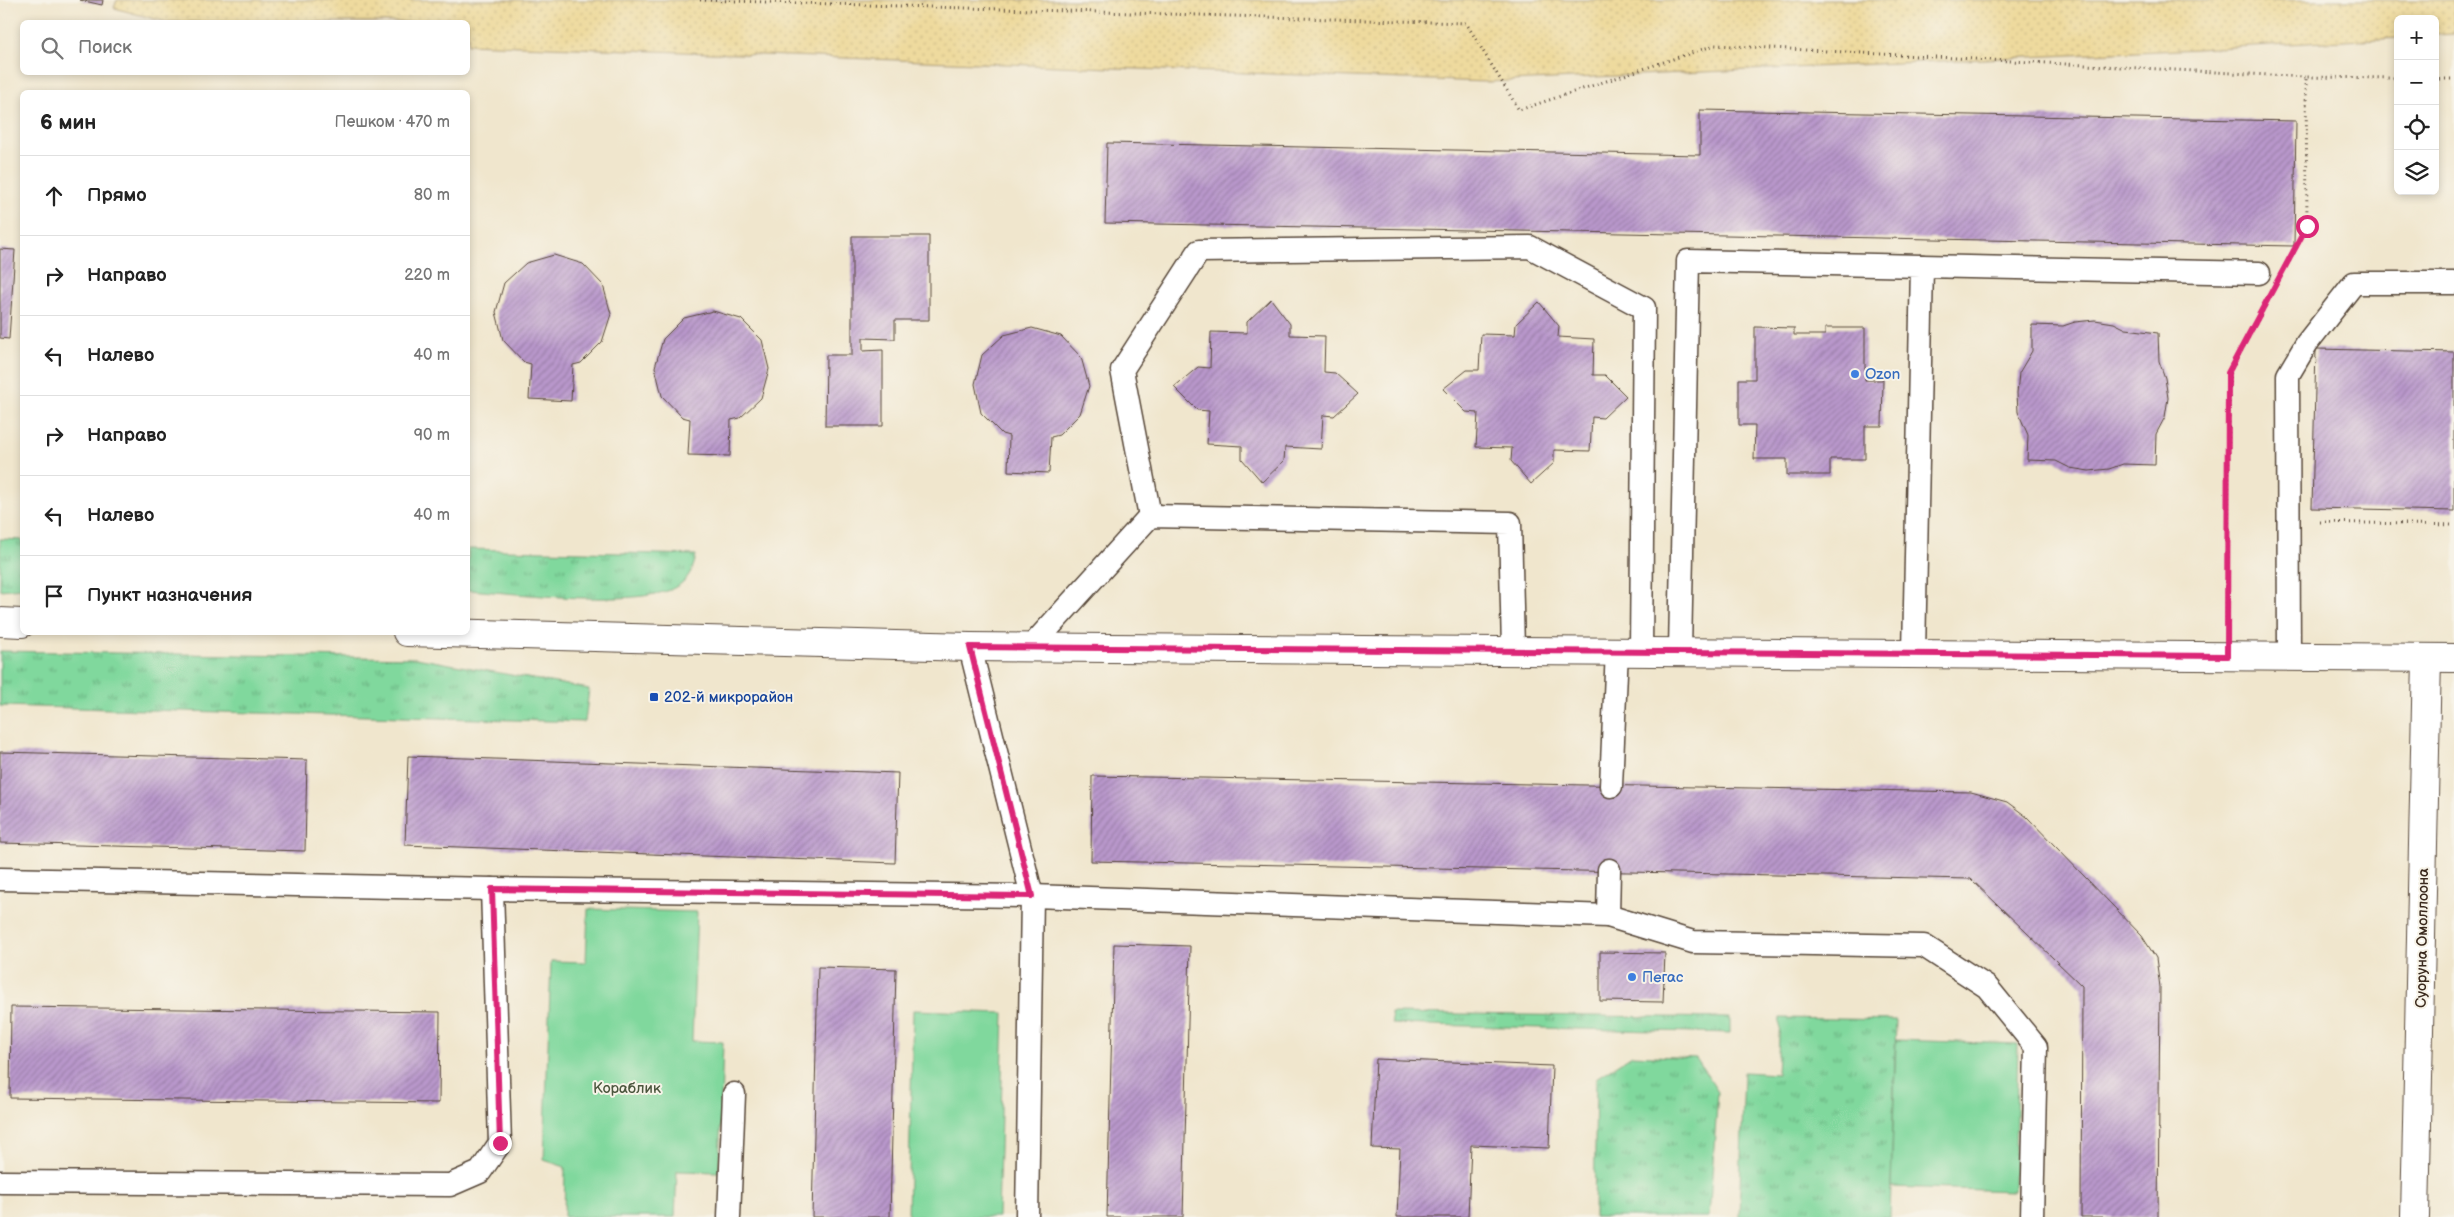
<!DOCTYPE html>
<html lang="ru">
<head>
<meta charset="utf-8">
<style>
	body { margin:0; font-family:"Balsamiq Sans",sans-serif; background:#f2f2f2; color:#222 }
	.controls { position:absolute; right:15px; top:15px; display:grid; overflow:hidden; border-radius:8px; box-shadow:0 2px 8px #0003 }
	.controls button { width:45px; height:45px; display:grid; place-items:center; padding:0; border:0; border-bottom:1px solid #e0e0e0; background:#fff; color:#222; font:25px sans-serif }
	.stop { position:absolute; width:15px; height:15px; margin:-11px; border:4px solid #db2777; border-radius:50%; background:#fff }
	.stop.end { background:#db2777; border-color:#fff; box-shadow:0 1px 5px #0008 }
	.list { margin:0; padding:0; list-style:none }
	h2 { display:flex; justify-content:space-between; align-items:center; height:65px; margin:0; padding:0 20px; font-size:21px }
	h2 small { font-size:16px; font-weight:400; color:#767676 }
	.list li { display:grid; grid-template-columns:32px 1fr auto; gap:15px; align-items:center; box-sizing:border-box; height:80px; padding:0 20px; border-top:1px solid #e0e0e0 }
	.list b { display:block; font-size:19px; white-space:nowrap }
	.list em { font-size:16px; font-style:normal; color:#767676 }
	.icon { flex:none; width:28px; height:28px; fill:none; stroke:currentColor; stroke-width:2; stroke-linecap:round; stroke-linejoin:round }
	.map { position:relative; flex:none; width:2454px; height:1217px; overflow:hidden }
	.search { position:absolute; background:#fff; box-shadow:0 2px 8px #0003; left:20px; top:20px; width:450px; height:55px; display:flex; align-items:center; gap:12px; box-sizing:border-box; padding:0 18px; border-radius:8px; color:#767676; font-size:19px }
	.panel { position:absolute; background:#fff; box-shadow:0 2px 8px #0003; left:20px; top:90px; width:450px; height:545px; border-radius:8px }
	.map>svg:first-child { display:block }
	.grass { fill:url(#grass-tufts); stroke:#5e815e }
	.sand { fill:url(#sand-dots); stroke:#94825e }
	.park { fill:#80d89d; stroke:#5e815e }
	.building { fill:url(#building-hatch) }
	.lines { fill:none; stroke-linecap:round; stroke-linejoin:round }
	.service-casing { stroke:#564638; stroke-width:25 }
	.minor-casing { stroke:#564638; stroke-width:30 }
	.tertiary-casing { stroke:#564638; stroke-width:30 }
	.path { stroke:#564638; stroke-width:3; stroke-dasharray:1 4; stroke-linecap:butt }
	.service { stroke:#fff; stroke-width:22 }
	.minor { stroke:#fff; stroke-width:28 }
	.tertiary { stroke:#fff; stroke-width:28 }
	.route { stroke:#db2777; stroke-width:6 }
	.shop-dot { fill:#3f7fe0; stroke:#f7f3e8; stroke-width:2 }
	.transit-dot { fill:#1a4fb4; stroke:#f7f3e8; stroke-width:2 }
	.labels { text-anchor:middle; stroke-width:4; stroke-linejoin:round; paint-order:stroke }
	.shop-label { font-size:15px; fill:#366cbe; stroke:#f7f3e8; text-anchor:start }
	.transit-label { font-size:15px; fill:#164399; stroke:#f7f3e8; text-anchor:start }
	.street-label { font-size:15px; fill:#3b2a1e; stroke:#f7f3e8 }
	.park-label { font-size:15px; fill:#4c563e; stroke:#f7f3e8 }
</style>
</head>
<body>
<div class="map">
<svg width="2454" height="1217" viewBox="0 0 2454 1217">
	<defs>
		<pattern id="grass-tufts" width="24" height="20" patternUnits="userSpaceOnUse" patternTransform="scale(1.25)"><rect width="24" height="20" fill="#80d89d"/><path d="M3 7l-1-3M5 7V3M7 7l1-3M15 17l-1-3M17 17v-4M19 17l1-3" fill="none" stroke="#6aaf7f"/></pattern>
		<pattern id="sand-dots" width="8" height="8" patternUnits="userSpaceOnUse" patternTransform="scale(1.25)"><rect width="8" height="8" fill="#eeda9e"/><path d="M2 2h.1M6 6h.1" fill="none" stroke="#cdbb88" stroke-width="1.8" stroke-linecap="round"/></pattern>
		<pattern id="building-hatch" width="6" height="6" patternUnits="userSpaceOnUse" patternTransform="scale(1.25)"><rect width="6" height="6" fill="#b998cc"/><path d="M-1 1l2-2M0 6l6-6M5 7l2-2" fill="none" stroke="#987ca5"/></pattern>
	</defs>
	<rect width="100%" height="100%" fill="#f7f3e8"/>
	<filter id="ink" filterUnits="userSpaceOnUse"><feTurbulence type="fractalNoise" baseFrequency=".02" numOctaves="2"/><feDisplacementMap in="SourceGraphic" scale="10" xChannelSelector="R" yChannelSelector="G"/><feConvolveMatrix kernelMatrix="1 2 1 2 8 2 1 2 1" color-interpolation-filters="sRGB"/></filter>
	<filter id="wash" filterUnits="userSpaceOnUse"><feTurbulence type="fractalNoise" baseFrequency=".0096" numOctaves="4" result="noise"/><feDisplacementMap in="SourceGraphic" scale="20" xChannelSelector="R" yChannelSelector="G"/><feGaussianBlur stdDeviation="1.12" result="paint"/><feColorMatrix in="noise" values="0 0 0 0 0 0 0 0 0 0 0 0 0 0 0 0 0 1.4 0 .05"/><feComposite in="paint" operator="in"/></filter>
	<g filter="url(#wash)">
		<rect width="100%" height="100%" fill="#f0e6cd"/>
		<g class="grass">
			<polygon points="0,539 22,540 22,588 0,590"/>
			<path d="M468,549L696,555C694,569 687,582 674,588C635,608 514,593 468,590Z"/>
			<polygon points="0,651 416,658 589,689 585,722 0,706"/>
			<polygon points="1391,1013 1730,1018 1730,1033 1392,1024"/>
			<polygon points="1780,1018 1896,1020 1890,1217 1739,1217 1744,1072 1777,1074"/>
			<polygon points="1632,1055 1696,1058 1718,1092 1709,1217 1594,1217 1596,1078"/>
		</g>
		<polygon class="sand" points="117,0 2454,0 2454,34 2435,35 2435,19 2398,19 2398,38 2178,50 1487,82 468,44 468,22 166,22 114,8"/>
		<g class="park">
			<polygon points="588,909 697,912 692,1041 723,1042 719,1172 677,1171 675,1217 564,1217 565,1167 544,1160 551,961 586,962"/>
			<polygon points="913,1010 1004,1013 998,1217 908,1217"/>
			<polygon points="1896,1040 2018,1044 2014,1191 1891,1187"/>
		</g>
		<g id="blocks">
			<g class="building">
				<polygon points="80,0 103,0 102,5"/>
				<polygon points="1700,110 2296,121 2294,246 1105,223 1107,143 1700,155"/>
				<polygon points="852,236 929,236 929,320 895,320 895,339 863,338 863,351 883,350 883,426 825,426 826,355 852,355"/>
				<polygon points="0,249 15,250 9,339 0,338"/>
				<polygon points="554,255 583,264 603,285 611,314 602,342 581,363 573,365 571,401 529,399 531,364 524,362 503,340 496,312 504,283 526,263"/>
				<polygon points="1271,299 1290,324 1290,335 1325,336 1324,372 1335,373 1358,394 1334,416 1323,415 1321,449 1285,447 1284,461 1262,482 1242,459 1242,446 1207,444 1209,411 1197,410 1174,387 1198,367 1210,368 1211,332 1247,333 1247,322"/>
				<polygon points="1539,302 1559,326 1558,337 1594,339 1593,375 1605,375 1626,396 1603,418 1592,417 1590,451 1554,450 1554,463 1531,484 1511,461 1512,448 1476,447 1478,413 1466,412 1443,389 1467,370 1479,370 1481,334 1515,335 1516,324"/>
				<polygon points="713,311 741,319 762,340 769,369 761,398 740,418 731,420 730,456 688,455 690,419 682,417 662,396 655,367 663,339 684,318"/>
				<polygon points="2095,320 2114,323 2126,329 2158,333 2159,361 2165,378 2168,398 2165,417 2156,434 2155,465 2123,464 2109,469 2089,471 2070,468 2056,461 2027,460 2028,435 2018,412 2017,393 2019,373 2032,351 2032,325 2063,326 2075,322"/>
				<polygon points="1755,327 1794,328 1794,335 1825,335 1825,328 1865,328 1865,380 1883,380 1882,426 1865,426 1865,459 1830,459 1830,475 1787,475 1787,459 1754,459 1755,425 1739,425 1739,379 1755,379"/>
				<polygon points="1032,328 1061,336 1081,357 1089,386 1080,414 1059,435 1051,437 1049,473 1008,471 1009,436 1002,434 981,413 975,384 982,355 1004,335"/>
				<polygon points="2316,349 2454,352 2454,511 2312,508"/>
				<polygon points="0,752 307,760 305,851 0,843"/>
				<polygon points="408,756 898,773 895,863 405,845"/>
				<polygon points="1092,776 1971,792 2007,802 2027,817 2142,936 2156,958 2160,987 2158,1217 2081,1217 2082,986 1971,879 1091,861"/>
				<polygon points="1114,944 1190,946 1183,1217 1107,1217"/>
				<polygon points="1600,952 1665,953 1663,1002 1600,1001"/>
				<polygon points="818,967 896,969 890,1217 812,1217"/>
				<polygon points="11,1007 440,1012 439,1103 10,1098"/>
				<polygon points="1376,1059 1552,1066 1549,1148 1471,1145 1468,1217 1397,1217 1400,1149 1372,1148"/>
			</g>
		</g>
	</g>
	<g filter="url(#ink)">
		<use href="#blocks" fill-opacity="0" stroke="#564638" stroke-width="1"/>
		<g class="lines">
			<g class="service-casing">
				<g id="service">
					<polyline points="1922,266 2259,273"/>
					<polyline points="1150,516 1122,370 1199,251 1530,247 1644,308 1641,651"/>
					<polyline points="970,647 1032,896 1027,1217"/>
					<polyline points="1031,647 1150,516 1510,523 1513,650"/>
					<polyline points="1680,651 1688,261 1922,266 1914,653"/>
					<polyline points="2289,657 2288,375 2307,343 2354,283 2454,283"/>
					<polyline points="1611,786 1617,650"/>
					<polyline points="0,879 492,889 1032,896 1608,916 1693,942 1924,946 1987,987 2036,1047 2032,1217"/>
					<polyline points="1608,916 1609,870"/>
					<polyline points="0,1182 450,1185 480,1172 500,1143 492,889"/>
					<polyline points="729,1217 734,1094"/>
				</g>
			</g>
			<g class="minor-casing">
				<g id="minor">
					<polyline points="0,622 22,623"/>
					<polyline points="407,632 970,647 2454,658"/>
				</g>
			</g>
			<g class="tertiary-casing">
				<polyline id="tertiary" points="2415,1217 2427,658"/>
			</g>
			<g class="path">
				<polyline points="700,0 1466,23 1519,110 1715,45 2306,77"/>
				<polyline points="2435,79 2454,79"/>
				<polyline points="2289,261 2307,226 2306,77 2398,78"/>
				<polyline points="2320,522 2454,525"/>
				<polyline points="2227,623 2229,373 2266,304"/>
			</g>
			<use href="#service" class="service"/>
			<use href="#minor" class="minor"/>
			<use href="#tertiary" class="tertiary"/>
		</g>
	</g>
	<g class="lines" filter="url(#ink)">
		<polyline class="route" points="500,1143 492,889 1032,896 970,647 2227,656 2228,373 2307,226"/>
	</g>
	<g class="shop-dot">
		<circle cx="1855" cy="374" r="5"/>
		<circle cx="1632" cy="977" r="5"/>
	</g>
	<rect class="transit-dot" x="649" y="692" width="10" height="10" rx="2.5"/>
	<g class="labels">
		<g class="shop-label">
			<text x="1865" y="379">Ozon</text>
			<text x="1642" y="982">Пегас</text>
		</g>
		<g class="transit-label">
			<text x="664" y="702">202-й микрорайон</text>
		</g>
		<g class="street-label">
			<text transform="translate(2422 938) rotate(-89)" y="5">Суоруна Омоллоона</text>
		</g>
		<g class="park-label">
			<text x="627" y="1093">Кораблик</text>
		</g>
	</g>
</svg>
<div class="controls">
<button>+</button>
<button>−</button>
<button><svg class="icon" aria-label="locate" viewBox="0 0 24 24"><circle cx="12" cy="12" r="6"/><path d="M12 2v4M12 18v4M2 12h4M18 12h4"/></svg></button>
<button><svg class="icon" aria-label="layers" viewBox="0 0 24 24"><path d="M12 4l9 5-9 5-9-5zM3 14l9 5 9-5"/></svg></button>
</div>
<div class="stop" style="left:2307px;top:226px"></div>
<div class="stop end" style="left:500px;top:1143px"></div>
<div class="search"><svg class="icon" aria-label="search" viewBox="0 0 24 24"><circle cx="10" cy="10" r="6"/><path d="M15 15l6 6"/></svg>Поиск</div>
<section class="panel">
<h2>6 мин<small>Пешком · 470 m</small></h2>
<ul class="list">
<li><svg class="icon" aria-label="ahead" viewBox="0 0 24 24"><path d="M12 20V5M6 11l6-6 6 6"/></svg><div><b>Прямо</b></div><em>80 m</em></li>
<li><svg class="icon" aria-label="right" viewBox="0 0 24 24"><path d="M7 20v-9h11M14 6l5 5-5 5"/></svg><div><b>Направо</b></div><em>220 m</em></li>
<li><svg class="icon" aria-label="left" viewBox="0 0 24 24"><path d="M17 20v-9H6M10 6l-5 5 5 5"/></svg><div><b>Налево</b></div><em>40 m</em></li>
<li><svg class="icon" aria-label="right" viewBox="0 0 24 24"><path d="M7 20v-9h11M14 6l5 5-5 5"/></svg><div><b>Направо</b></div><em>90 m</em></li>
<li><svg class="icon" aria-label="left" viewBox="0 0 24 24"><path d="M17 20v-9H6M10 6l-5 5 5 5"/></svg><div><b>Налево</b></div><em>40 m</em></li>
<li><svg class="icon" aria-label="arrive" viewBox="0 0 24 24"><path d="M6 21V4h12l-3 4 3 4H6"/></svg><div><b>Пункт назначения</b></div></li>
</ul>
</section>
</div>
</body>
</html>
